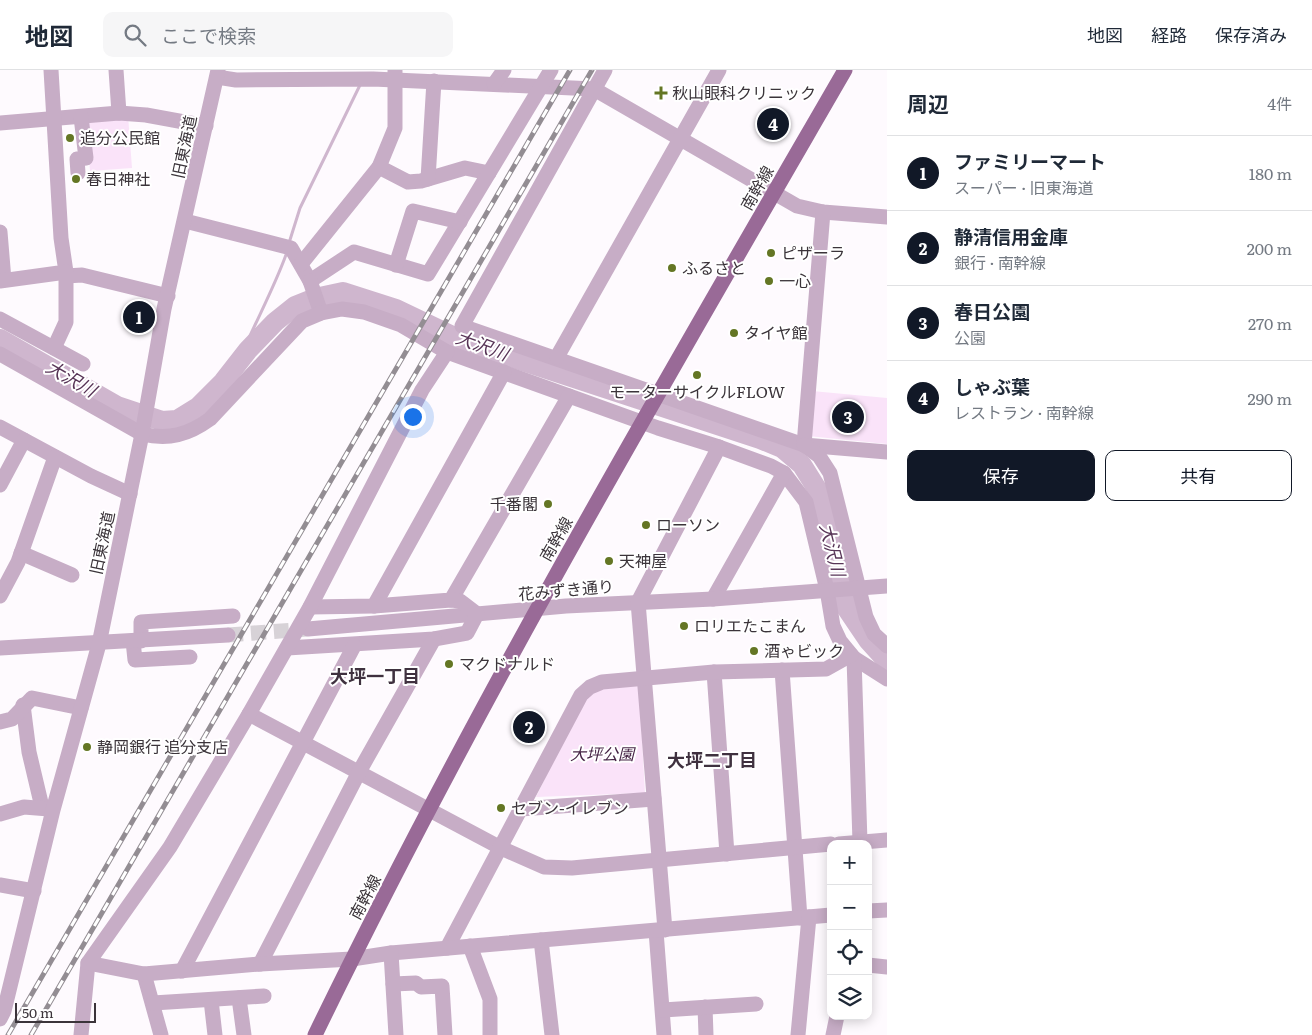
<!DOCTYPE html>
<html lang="ja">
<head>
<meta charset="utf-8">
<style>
	body { margin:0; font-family:Literata,"Noto Sans JP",serif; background:#f6f6f7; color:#1f2937 }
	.controls { position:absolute; right:15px; bottom:15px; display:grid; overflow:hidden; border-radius:10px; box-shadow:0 2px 12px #0003 }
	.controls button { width:45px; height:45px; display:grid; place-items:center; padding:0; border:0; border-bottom:1px solid #e0e1e3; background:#fff; color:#1f2937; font:25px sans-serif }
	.scale { position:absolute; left:15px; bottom:12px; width:81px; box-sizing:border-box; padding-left:5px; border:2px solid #3b343a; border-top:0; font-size:14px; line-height:18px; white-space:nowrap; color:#3b343a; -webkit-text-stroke:4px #fff; paint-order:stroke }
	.you { position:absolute; left:412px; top:346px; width:18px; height:18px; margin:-12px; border:4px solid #fff; border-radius:50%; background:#1a73e8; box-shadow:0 0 0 8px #1a73e833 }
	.badge { display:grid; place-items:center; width:32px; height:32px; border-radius:50%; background:#111827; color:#fff; font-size:16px; font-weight:700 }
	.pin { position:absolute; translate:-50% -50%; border:2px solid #fff; box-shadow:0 1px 5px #0006 }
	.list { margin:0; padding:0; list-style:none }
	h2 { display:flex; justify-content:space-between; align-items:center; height:65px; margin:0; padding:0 20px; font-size:21px }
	h2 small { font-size:16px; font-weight:400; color:#747a83 }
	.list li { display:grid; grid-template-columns:32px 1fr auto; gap:15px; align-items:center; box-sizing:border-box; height:75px; padding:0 20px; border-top:1px solid #e0e1e3 }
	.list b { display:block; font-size:19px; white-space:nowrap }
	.list p { margin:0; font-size:16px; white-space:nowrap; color:#747a83 }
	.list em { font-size:16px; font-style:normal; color:#747a83 }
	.actions { display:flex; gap:10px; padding:15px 20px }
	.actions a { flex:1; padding:11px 0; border:1px solid #111827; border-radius:10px; text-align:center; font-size:18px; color:#111827 }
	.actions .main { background:#111827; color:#fff }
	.icon { flex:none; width:28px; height:28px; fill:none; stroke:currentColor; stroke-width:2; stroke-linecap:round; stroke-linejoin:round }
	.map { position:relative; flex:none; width:887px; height:965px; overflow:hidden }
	header { display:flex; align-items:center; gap:30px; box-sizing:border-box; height:70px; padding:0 25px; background:#fff; border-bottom:1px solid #e0e1e3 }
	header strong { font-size:24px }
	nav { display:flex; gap:28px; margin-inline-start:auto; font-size:18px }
	.search { width:350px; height:45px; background:#f6f6f7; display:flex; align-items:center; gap:12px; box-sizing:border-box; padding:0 18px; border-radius:10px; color:#747a83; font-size:19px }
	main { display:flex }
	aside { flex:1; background:#fff }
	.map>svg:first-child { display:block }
	.green { fill:#fae3f9 }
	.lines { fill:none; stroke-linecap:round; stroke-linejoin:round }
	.stream { stroke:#cfb6ce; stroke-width:3 }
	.river { stroke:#cfb6ce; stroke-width:20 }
	.minor-tunnel { stroke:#d7d2d7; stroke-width:15; stroke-dasharray:15 8; stroke-linecap:butt }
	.minor { stroke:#c7adc6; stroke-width:15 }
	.major { stroke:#996a97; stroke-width:15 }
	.rail-casing { stroke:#938d93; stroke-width:5 }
	.rail { stroke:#fff; stroke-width:3; stroke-dasharray:9; stroke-linecap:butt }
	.poi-dot { fill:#647624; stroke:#fff; stroke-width:2 }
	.labels { text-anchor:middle; stroke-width:4; stroke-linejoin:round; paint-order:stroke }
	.poi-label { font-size:16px; fill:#3b343a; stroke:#fff; text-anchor:start }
	.street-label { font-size:16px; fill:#3b343a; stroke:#fff }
	.park-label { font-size:16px; font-style:italic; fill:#462446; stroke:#fff }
	.water-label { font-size:18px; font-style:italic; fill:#583557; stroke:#fff }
	.neighbourhood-label { font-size:18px; font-weight:bold; fill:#3f313f; stroke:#fff }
</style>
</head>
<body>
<header>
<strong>地図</strong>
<div class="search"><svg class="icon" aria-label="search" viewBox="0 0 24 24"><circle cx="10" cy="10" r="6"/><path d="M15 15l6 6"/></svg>ここで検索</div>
<nav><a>地図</a><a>経路</a><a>保存済み</a></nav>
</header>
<main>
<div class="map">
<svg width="887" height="965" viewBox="0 0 887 965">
	<rect width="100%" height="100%" fill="#fefafe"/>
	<g class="green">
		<polygon points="128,45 132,98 90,101 86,48"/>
		<polygon points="812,321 887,328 887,374 808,366"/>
		<polygon points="639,614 645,723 536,727 582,632 601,618"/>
	</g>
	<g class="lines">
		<g class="stream">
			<polyline points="289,173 300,138 361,13"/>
			<path d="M239,291C254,254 274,219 287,182"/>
		</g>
		<polyline class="river" points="0,269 117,336 162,351 177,350 198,337 223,312 248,280 275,252 295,236 315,228 343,222 396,239 465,272 760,369 782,378 802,395 817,419 847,539 868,570 887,591"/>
		<polyline class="minor-tunnel" points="228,565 307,559"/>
		<g class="minor">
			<polyline points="116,0 119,43"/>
			<polyline points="605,0 462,256 804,375 887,382"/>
			<polyline points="217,7 236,10 373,9 594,19 797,136 823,142 887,147"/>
			<polyline points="494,14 504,0"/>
			<polyline points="0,53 119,43 146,45 206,56"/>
			<polyline points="379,97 408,112 421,111 465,98 489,103"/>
			<polyline points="78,103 77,89 86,88 81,47"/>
			<polyline points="428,109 434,11"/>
			<polyline points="185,151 291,178 310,211 354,182 428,204 551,0"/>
			<polyline points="0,162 4,210"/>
			<polyline points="301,194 379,97 395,58 395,1"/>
			<polyline points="396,195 413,141 460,152"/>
			<polyline points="66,206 82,205 168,226"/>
			<polyline points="0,211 66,202 61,168 51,0"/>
			<polyline points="310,211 321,243"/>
			<polyline points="0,249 83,294"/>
			<polyline points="54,278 66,252 66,202"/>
			<path d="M0,284L142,364C169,370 188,365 210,349L302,251L321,243L342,239L364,242L401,255L447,282L658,358L719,377L771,396L784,403L806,432L827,520L833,556L840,571L854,588L887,609"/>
			<polyline points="557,287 719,0"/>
			<polyline points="0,357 91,406 130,424"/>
			<polyline points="804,375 823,142"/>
			<polyline points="804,375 819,386 830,403 866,547 874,564 887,576"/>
			<polyline points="0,415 24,370"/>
			<polyline points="21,483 72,505"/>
			<polyline points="0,526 18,492 55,387"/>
			<polyline points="713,529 784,403"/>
			<polyline points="374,536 504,302"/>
			<polyline points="310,537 374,536 451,530 569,326"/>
			<polyline points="308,559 566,536 713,529 887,516"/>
			<polyline points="133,571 135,590 190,587"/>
			<polyline points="141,571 141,552 233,546"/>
			<polyline points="0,578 228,565"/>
			<polyline points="287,578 434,569 467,563 477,544 460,531 451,530"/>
			<polyline points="854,588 860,772"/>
			<polyline points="782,600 800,848"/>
			<polyline points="714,602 727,784"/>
			<polyline points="23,635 29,682 42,737"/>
			<polyline points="249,644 501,778 544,797 572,798 831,774"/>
			<polyline points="0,652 12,649 32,628 81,638"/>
			<polyline points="521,739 654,729"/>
			<polyline points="0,744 24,737 49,739"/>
			<polyline points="839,774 887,770"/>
			<polyline points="0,815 34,821"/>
			<polyline points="868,841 887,840"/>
			<polyline points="665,860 638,532 719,377"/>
			<polyline points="656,861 664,965"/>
			<polyline points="541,870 552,965"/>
			<polyline points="470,876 490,929 490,965"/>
			<polyline points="447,878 581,625 590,617 602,612 714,602 826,599 851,585"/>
			<polyline points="391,883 831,845"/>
			<polyline points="260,894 359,702 434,569"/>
			<polyline points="868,895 887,897"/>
			<polyline points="182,901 354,576"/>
			<polyline points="144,904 161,965"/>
			<polyline points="393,914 416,913 421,917 442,916 445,965"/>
			<polyline points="239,928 244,965"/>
			<polyline points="211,930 215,965"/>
			<polyline points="153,933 264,926"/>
			<polyline points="705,937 706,965"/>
			<polyline points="663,940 756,934"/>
			<polyline points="0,949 4,941 53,740 99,574 142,364 164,239 218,0"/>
			<polyline points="81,965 88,893"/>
			<polyline points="396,965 391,883 352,889 260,894 144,904 88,893 170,777 249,644 310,537 422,320 447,282"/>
			<polyline points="798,965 809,847"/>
			<polyline points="833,965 837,946"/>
		</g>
		<path class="major" d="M315,965C475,635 661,318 845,0"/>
		<g class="rail-casing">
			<g id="rail">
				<polyline points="8,965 570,0"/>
				<polyline points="31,965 592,0"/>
			</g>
		</g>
		<use href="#rail" class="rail"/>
	</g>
	<g class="poi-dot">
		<path d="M658.5 15.5h5v5h5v5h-5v5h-5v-5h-5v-5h5z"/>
		<circle cx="70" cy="68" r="5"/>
		<circle cx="76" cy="109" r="5"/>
		<circle cx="771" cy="183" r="5"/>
		<circle cx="672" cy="198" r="5"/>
		<circle cx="769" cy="211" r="5"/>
		<circle cx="734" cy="263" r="5"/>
		<circle cx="697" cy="305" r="5"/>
		<circle cx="548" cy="434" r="5"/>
		<circle cx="646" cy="455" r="5"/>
		<circle cx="609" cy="491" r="5"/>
		<circle cx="684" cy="556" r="5"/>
		<circle cx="754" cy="581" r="5"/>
		<circle cx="449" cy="594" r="5"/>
		<circle cx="87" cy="677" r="5"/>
		<circle cx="501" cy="738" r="5"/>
	</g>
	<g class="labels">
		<g class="poi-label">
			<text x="672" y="29">秋山眼科クリニック</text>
			<text x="80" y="74">追分公民館</text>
			<text x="86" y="115">春日神社</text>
			<text x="781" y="189">ピザーラ</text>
			<text x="682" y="204">ふるさと</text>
			<text x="779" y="217">一心</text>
			<text x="744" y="269">タイヤ館</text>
			<text x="697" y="328" text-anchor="middle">モーターサイクルFLOW</text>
			<text x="538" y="440" text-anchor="end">千番閣</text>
			<text x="656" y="461">ローソン</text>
			<text x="619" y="497">天神屋</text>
			<text x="694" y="562">ロリエたこまん</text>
			<text x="764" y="587">酒ゃビック</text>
			<text x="459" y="600">マクドナルド</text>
			<text x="97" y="683">静岡銀行 追分支店</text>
			<text x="511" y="744">セブン-イレブン</text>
		</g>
		<g class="street-label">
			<text transform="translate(184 77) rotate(-78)" y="6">旧東海道</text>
			<text transform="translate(757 118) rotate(-60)" y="6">南幹線</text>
			<text transform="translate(556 469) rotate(-60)" y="6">南幹線</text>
			<text transform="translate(102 473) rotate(-78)" y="6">旧東海道</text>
			<text transform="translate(566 520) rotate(-5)" y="6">花みずき通り</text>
			<text transform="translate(365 827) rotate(-62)" y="6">南幹線</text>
		</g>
		<g class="park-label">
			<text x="602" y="690">大坪公園</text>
		</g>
		<g class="water-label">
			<text transform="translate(482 276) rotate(20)" y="6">大沢川</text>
			<text transform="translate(71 309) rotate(30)" y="6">大沢川</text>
			<text transform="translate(832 480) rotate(76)" y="6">大沢川</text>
		</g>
		<g class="neighbourhood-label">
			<text x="375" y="613">大坪一丁目</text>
			<text x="712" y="697">大坪二丁目</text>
		</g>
	</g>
</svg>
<div class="controls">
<button>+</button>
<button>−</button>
<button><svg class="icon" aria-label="locate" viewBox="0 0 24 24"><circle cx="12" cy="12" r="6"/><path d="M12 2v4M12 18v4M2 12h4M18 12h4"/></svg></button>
<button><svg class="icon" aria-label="layers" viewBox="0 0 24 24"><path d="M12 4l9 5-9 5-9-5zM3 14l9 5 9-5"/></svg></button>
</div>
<div class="scale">50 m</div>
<div class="you"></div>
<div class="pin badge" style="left:139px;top:247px">1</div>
<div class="pin badge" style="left:529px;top:657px">2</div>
<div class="pin badge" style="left:848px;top:347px">3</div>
<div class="pin badge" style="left:773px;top:54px">4</div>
</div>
<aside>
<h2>周辺<small>4件</small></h2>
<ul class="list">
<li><span class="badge">1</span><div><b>ファミリーマート</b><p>スーパー · 旧東海道</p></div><em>180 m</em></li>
<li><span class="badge">2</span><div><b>静清信用金庫</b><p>銀行 · 南幹線</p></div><em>200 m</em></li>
<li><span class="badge">3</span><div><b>春日公園</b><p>公園</p></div><em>270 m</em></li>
<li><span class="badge">4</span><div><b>しゃぶ葉</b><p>レストラン · 南幹線</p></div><em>290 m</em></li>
</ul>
<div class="actions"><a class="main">保存</a><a>共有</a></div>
</aside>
</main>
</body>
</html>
